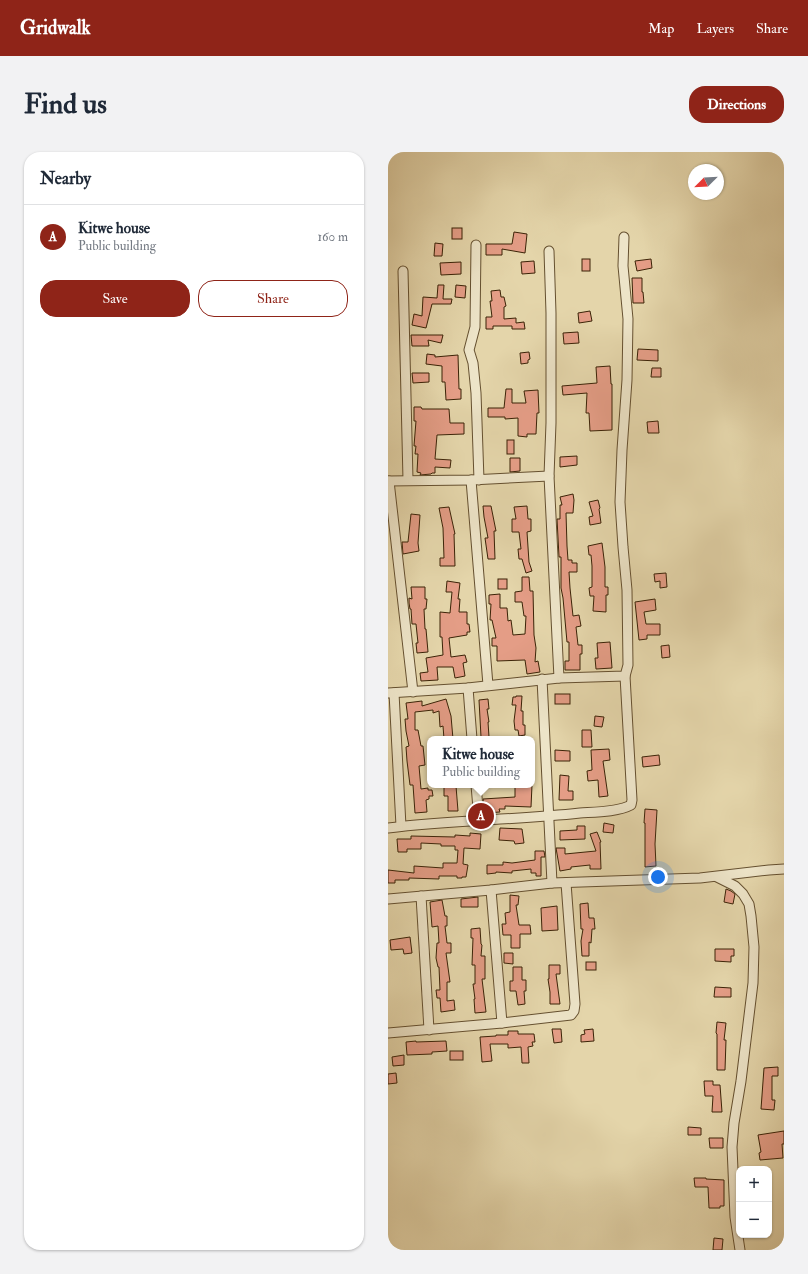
<!DOCTYPE html>
<html lang="en">
<head>
<meta charset="utf-8">
<style>
	body { margin:0; font-family:"IM FELL Double Pica",serif; background:#f2f2f3; color:#1f2937 }
	.controls { position:absolute; right:12px; bottom:12px; display:grid; overflow:hidden; border-radius:8px; box-shadow:0 1px 3px #0004 }
	.controls button { width:36px; height:36px; display:grid; place-items:center; padding:0; border:0; border-bottom:1px solid #e0e1e3; background:#fff; color:#1f2937; font:20px sans-serif }
	.compass { position:absolute; left:300px; top:12px; width:36px; height:36px; border-radius:50%; background:#fff; box-shadow:0 1px 3px #0004; rotate:246deg }
	.you { position:absolute; left:270px; top:725px; width:14px; height:14px; margin:-10px; border:3px solid #fff; border-radius:50%; background:#1a73e8; box-shadow:0 0 0 6px #1a73e833 }
	.badge { display:grid; place-items:center; width:26px; height:26px; border-radius:50%; background:#8f2418; color:#fff; font-size:13px; font-weight:700 }
	.pin { position:absolute; translate:-50% -50%; border:2px solid #fff; box-shadow:0 1px 4px #0006 }
	.popup { position:absolute; left:39px; top:584px; width:108px; height:52px; box-sizing:border-box; display:grid; place-content:center; border-radius:8px; background:#fff; filter:drop-shadow(0 1px 3px #0005); font-size:13px; white-space:nowrap; color:#747a83 }
	.popup b { font-size:15px; color:#1f2937 }
	.popup::after { content:''; position:absolute; left:50%; top:100%; margin-left:-8px; border:8px solid transparent; border-top-color:#fff }
	.list { margin:0; padding:0; list-style:none }
	h2 { display:flex; justify-content:space-between; align-items:center; height:52px; margin:0; padding:0 16px; font-size:17px }
	h2 small { font-size:13px; font-weight:400; color:#747a83 }
	.list li { display:grid; grid-template-columns:26px 1fr auto; gap:12px; align-items:center; box-sizing:border-box; height:64px; padding:0 16px; border-top:1px solid #e0e1e3 }
	.list b { display:block; font-size:15px; white-space:nowrap }
	.list p { margin:0; font-size:13px; white-space:nowrap; color:#747a83 }
	.list em { font-size:13px; font-style:normal; color:#747a83 }
	.actions { display:flex; gap:8px; padding:12px 16px }
	.actions a { flex:1; padding:9px 0; border:1px solid #8f2418; border-radius:16px; text-align:center; font-size:14px; color:#8f2418 }
	.actions .main { background:#8f2418; color:#fff }
	.map { position:relative; flex:none; width:396px; height:1098px; overflow:hidden; border-radius:16px }
	header { display:flex; align-items:center; gap:24px; box-sizing:border-box; height:56px; padding:0 20px; background:#8f2418; color:#fff }
	header strong { font-size:19px }
	nav { display:flex; gap:22px; margin-inline-start:auto; font-size:14px }
	.intro { display:flex; align-items:center; justify-content:space-between; box-sizing:border-box; height:96px; padding:0 24px }
	h1 { margin:0; font-size:28px }
	.button { padding:10px 18px; border-radius:16px; background:#8f2418; color:#fff; font-size:14px; font-weight:700 }
	main { display:flex; gap:24px; padding:0 24px }
	aside { flex:1; background:#fff; border-radius:16px; box-shadow:0 1px 3px #0004 }
	.map>svg:first-child { display:block }
	.building { fill:#e49d86; stroke:#3b2307 }
	.lines { fill:none; stroke-linecap:round; stroke-linejoin:round }
	.minor-casing { stroke:#655030; stroke-width:11 }
	.minor { stroke:#ede4c8; stroke-width:9 }
</style>
</head>
<body>
<header>
<strong>Gridwalk</strong>
<nav><a>Map</a><a>Layers</a><a>Share</a></nav>
</header>
<div class="intro"><h1>Find us</h1><a class="button">Directions</a></div>
<main>
<aside>
<h2>Nearby<small></small></h2>
<ul class="list">
<li><span class="badge">A</span><div><b>Kitwe house</b><p>Public building</p></div><em>160 m</em></li>
</ul>
<div class="actions"><a class="main">Save</a><a>Share</a></div>
</aside>
<div class="map">
<svg width="396" height="1098" viewBox="0 0 396 1098">
	<rect width="100%" height="100%" fill="#e4d5aa"/>
	<filter id="stains"><feTurbulence type="fractalNoise" baseFrequency=".005" numOctaves="4"/><feColorMatrix values="0 0 0 0 .2 0 0 0 0 .09 0 0 0 0 .02 0 0 0 .5 -.17"/></filter>
	<radialGradient id="worn" r=".72"><stop offset=".6" stop-color="#630" stop-opacity="0"/><stop offset="1" stop-color="#630" stop-opacity=".3"/></radialGradient>
	<g class="building">
		<rect x="64" y="76" width="10" height="11"/>
		<polygon points="126,80 139,82 137,101 114,97 114,103 98,103 98,92 124,92"/>
		<polygon points="47,91 55,92 54,104 46,104"/>
		<rect x="194" y="107" width="8" height="12"/>
		<polygon points="263,107 264,116 249,119 247,109"/>
		<polygon points="146,109 147,121 134,122 133,110"/>
		<polygon points="73,110 73,122 53,123 52,111"/>
		<polygon points="244,126 254,126 254,140 255,140 256,151 245,151"/>
		<polygon points="50,133 56,133 55,147 64,147 63,152 44,152 38,176 24,173 26,162 34,164 35,145 49,146"/>
		<polygon points="68,133 78,134 77,146 67,145"/>
		<polygon points="112,138 113,145 116,145 118,154 116,155 116,167 128,166 128,171 136,170 137,177 124,177 124,174 105,174 105,177 98,177 98,165 104,165 102,149 104,149 103,139"/>
		<polygon points="202,159 204,169 191,171 190,161"/>
		<polygon points="190,180 191,191 176,192 175,181"/>
		<polygon points="23,183 55,183 53,191 40,188 41,194 24,194"/>
		<polygon points="250,197 270,198 270,209 249,208"/>
		<polygon points="141,200 142,207 140,208 140,211 133,212 132,201"/>
		<polygon points="39,202 47,203 47,205 70,203 71,237 73,237 73,247 58,248 57,230 54,230 54,214 38,212"/>
		<polygon points="222,214 223,232 224,232 224,278 202,279 201,261 198,261 199,241 175,243 174,234 209,231 208,215"/>
		<polygon points="264,216 273,216 273,225 263,225"/>
		<polygon points="24,221 41,221 41,230 25,231"/>
		<polygon points="118,237 124,237 124,251 138,251 136,239 150,238 151,261 149,261 148,282 139,282 139,285 130,284 130,266 117,267 117,265 100,265 100,256 116,256"/>
		<polygon points="26,255 33,255 34,257 61,257 62,271 76,271 76,282 49,283 47,307 63,308 62,316 47,315 47,321 44,321 43,322 32,323 33,321 29,320 30,302 27,302 28,294 26,294 28,269 26,269"/>
		<polygon points="270,269 271,281 260,281 259,270"/>
		<rect x="119" y="288" width="7" height="14"/>
		<polygon points="189,304 189,313 172,315 172,305"/>
		<polygon points="122,306 132,306 132,319 122,320"/>
		<polygon points="185,342 186,348 185,361 178,361 179,394 180,408 184,408 184,411 189,411 189,420 181,420 182,436 185,464 191,463 193,474 188,475 190,493 194,493 194,502 192,502 192,518 177,518 177,509 181,509 181,490 179,490 175,446 173,436 173,405 171,405 169,367 172,367 172,353 174,353 172,345"/>
		<polygon points="210,348 212,356 211,357 213,371 202,373 201,365 205,364 201,350"/>
		<polygon points="95,354 103,354 108,379 106,379 107,407 100,407 97,386 100,386 96,365"/>
		<polygon points="139,354 140,367 143,367 143,379 139,380 141,410 144,419 138,421 134,407 131,407 130,397 133,397 131,380 124,380 124,367 128,367 126,355"/>
		<polygon points="61,355 67,382 66,382 67,414 52,414 52,406 56,406 55,376 51,356"/>
		<polygon points="23,362 32,363 30,391 31,399 15,402 14,390 20,390"/>
		<polygon points="214,391 217,415 217,435 220,435 220,443 218,443 218,460 205,459 206,444 202,444 201,436 204,435 204,414 203,403 201,403 200,394"/>
		<polygon points="278,421 279,435 272,436 272,429 267,430 266,422"/>
		<polygon points="134,425 141,425 142,439 145,439 146,483 148,496 147,510 150,509 152,520 139,522 137,508 109,509 109,494 104,494 104,486 108,486 104,468 102,468 103,452 101,452 101,443 112,442 112,456 119,456 120,469 123,468 125,483 137,482 138,464 136,464 134,450 127,450 127,440 134,439"/>
		<rect x="110" y="427" width="9" height="10"/>
		<polygon points="59,429 72,431 70,447 72,447 71,460 79,460 79,472 81,472 82,480 79,480 79,483 61,486 63,505 77,503 79,510 75,511 77,524 67,526 65,515 49,515 50,528 33,529 32,521 40,520 38,506 55,503 54,485 52,485 52,460 62,461 64,440 58,440"/>
		<polygon points="23,435 37,435 37,447 39,447 38,457 36,457 37,477 38,477 40,500 29,501 28,491 30,491 28,472 24,472 23,457 22,457 21,451 21,446 24,447"/>
		<polygon points="267,447 268,458 256,460 258,472 272,472 272,483 259,483 259,487 251,488 247,450"/>
		<polygon points="222,490 224,516 208,517 207,506 210,506 209,491"/>
		<polygon points="281,493 282,505 274,506 273,494"/>
		<rect x="167" y="542" width="15" height="10"/>
		<polygon points="128,544 134,544 133,559 135,559 135,573 137,573 137,583 131,584 130,578 127,578 126,569 128,553 124,553 125,545 128,545"/>
		<polygon points="58,547 63,564 65,587 56,587 55,574 52,575 51,559 45,561 45,558 27,560 27,578 30,578 33,594 35,594 37,613 31,614 33,637 40,636 40,638 44,638 45,644 41,644 41,647 38,648 39,660 27,661 25,633 22,633 19,609 18,595 21,594 18,579 17,567 20,567 18,551 34,549 34,554"/>
		<polygon points="100,547 101,557 99,557 101,570 100,570 101,585 93,585 91,548"/>
		<polygon points="207,564 216,565 214,575 206,574"/>
		<polygon points="194,578 203,578 204,595 194,595"/>
		<polygon points="221,597 222,608 215,609 220,644 211,645 210,628 200,629 199,619 204,618 203,598"/>
		<polygon points="167,598 182,599 182,609 167,609"/>
		<polygon points="271,603 272,613 255,615 254,605"/>
		<polygon points="172,623 181,624 180,639 185,639 185,648 171,648"/>
		<polygon points="127,633 144,633 143,655 117,654 117,657 111,657 112,660 98,661 98,659 96,659 95,647 127,645"/>
		<polygon points="68,634 70,659 60,659 60,644 56,644 56,635"/>
		<polygon points="257,657 269,658 267,692 268,714 257,715 257,671 256,671"/>
		<polygon points="216,671 226,673 225,681 215,680"/>
		<polygon points="189,674 197,674 197,687 172,688 172,679 189,678"/>
		<polygon points="112,676 134,677 136,691 127,692 126,689 111,688"/>
		<polygon points="209,680 213,690 212,690 213,717 202,717 202,713 183,715 183,717 172,719 168,696 177,696 177,702 208,699 202,682"/>
		<polygon points="82,681 93,682 92,697 76,696 75,712 80,713 78,725 74,725 74,726 69,726 69,724 51,724 51,727 21,726 21,728 7,728 7,731 0,731 0,718 26,721 26,714 55,716 55,711 69,711 70,698 67,698 67,694 53,694 53,692 33,691 33,697 19,697 19,700 10,700 9,687 23,687 23,684 67,685 67,683 82,684"/>
		<polygon points="147,699 156,699 157,705 153,705 153,724 148,724 148,721 143,721 143,717 124,719 124,721 108,720 108,721 99,722 99,713 115,713 115,710 124,711 147,708"/>
		<polygon points="338,737 343,739 347,742 345,752 336,750"/>
		<polygon points="122,743 131,744 130,753 128,753 131,773 142,773 143,782 132,782 132,796 123,796 123,783 115,783 114,772 118,772 117,761 122,760"/>
		<polygon points="90,745 90,755 73,755 73,747"/>
		<polygon points="54,748 57,764 59,764 59,774 57,774 59,791 63,791 63,801 58,801 62,830 59,830 59,849 66,848 67,858 53,860 52,846 49,846 48,838 52,838 51,815 50,815 48,806 49,791 51,791 50,774 44,775 42,750"/>
		<polygon points="200,751 201,766 206,766 207,777 204,777 203,791 201,790 201,804 194,804 193,789 195,777 193,777 192,752"/>
		<polygon points="169,754 170,778 154,779 153,756"/>
		<polygon points="92,776 93,792 94,793 93,804 97,804 97,827 94,827 98,860 87,861 86,847 87,847 85,832 87,832 87,813 84,813 85,786 83,786 83,777"/>
		<polygon points="22,785 24,801 16,802 15,797 3,798 2,788"/>
		<polygon points="327,797 346,797 346,804 343,804 343,810 327,809"/>
		<polygon points="116,801 125,801 125,812 116,811"/>
		<rect x="198" y="810" width="10" height="8"/>
		<polygon points="161,813 172,813 172,822 168,822 172,852 162,852 162,840 160,827 161,827"/>
		<polygon points="125,815 134,815 134,828 138,828 138,839 136,839 137,852 130,853 128,839 122,839 122,829 125,829"/>
		<polygon points="327,835 343,836 343,845 326,845"/>
		<polygon points="329,870 338,871 336,888 338,888 337,918 329,918 329,882 328,881"/>
		<polygon points="164,877 173,877 174,890 166,891"/>
		<polygon points="205,877 206,889 193,890 193,883 197,882 196,878"/>
		<polygon points="120,879 130,879 130,882 146,882 147,890 144,890 145,894 140,895 141,911 134,911 133,895 120,896 120,892 102,892 104,909 94,910 92,885 108,884 108,883 120,883"/>
		<polygon points="28,889 28,890 58,889 59,899 44,900 44,902 19,903 18,890"/>
		<rect x="62" y="899" width="13" height="9"/>
		<polygon points="16,903 16,913 5,914 4,905"/>
		<polygon points="390,915 390,924 384,924 384,948 387,948 386,958 373,957 376,916"/>
		<polygon points="8,921 9,931 0,932 0,922"/>
		<polygon points="316,929 325,929 325,933 332,933 334,960 324,960 325,944 317,944"/>
		<polygon points="300,975 313,976 313,983 300,983"/>
		<polygon points="396,979 396,992 394,992 395,1006 372,1008 371,1001 373,1000 370,983"/>
		<polygon points="321,986 335,986 335,996 322,996"/>
		<polygon points="306,1026 318,1026 318,1027 336,1028 336,1054 332,1054 332,1056 321,1056 320,1035 307,1035"/>
		<polygon points="326,1086 335,1087 334,1098 325,1098"/>
	</g>
	<g class="lines">
		<g class="minor-casing">
			<g id="minor">
				<polyline points="88,93 87,175 81,198 85,211 88,241 91,328"/>
				<polyline points="161,99 163,161 163,271 161,324 171,526"/>
				<polyline points="15,119 20,328"/>
				<polyline points="83,328 100,533"/>
				<polyline points="0,329 83,328 161,324"/>
				<polyline points="1,329 25,540"/>
				<polyline points="154,527 164,731"/>
				<polyline points="80,536 84,587"/>
				<polyline points="0,541 80,536 171,526 237,524 240,513 239,438 235,395 232,350 234,298 239,228 240,167 235,114 236,85"/>
				<polyline points="6,541 13,674"/>
				<polyline points="88,633 91,668"/>
				<path d="M0,676C64,668 128,668 192,661C207,660 230,660 243,653L244,648L237,524"/>
				<polyline points="329,725 347,734 355,742 361,752 363,764 366,795 365,831 353,929 346,971 344,995 347,1065 352,1098"/>
				<polyline points="103,738 114,871"/>
				<polyline points="33,744 41,878"/>
				<polyline points="0,747 103,738 164,731 312,726 381,718 396,717"/>
				<polyline points="0,881 114,871 183,863 186,859 187,852 178,731"/>
			</g>
		</g>
		<use href="#minor" class="minor"/>
	</g>
	<rect width="100%" height="100%" filter="url(#stains)"/>
	<rect width="100%" height="100%" fill="url(#worn)"/>
</svg>
<div class="controls">
<button>+</button>
<button>−</button>
</div>
<svg class="compass" viewBox="-18 -18 36 36"><path d="M0-13l5 13h-10z" fill="#e53935"/><path d="M0 13l5-13h-10z" fill="#747a83"/></svg>
<div class="you"></div>
<div class="pin badge" style="left:93px;top:664px">A</div>
<div class="popup"><b>Kitwe house</b>Public building</div>
</div>
</main>
</body>
</html>
